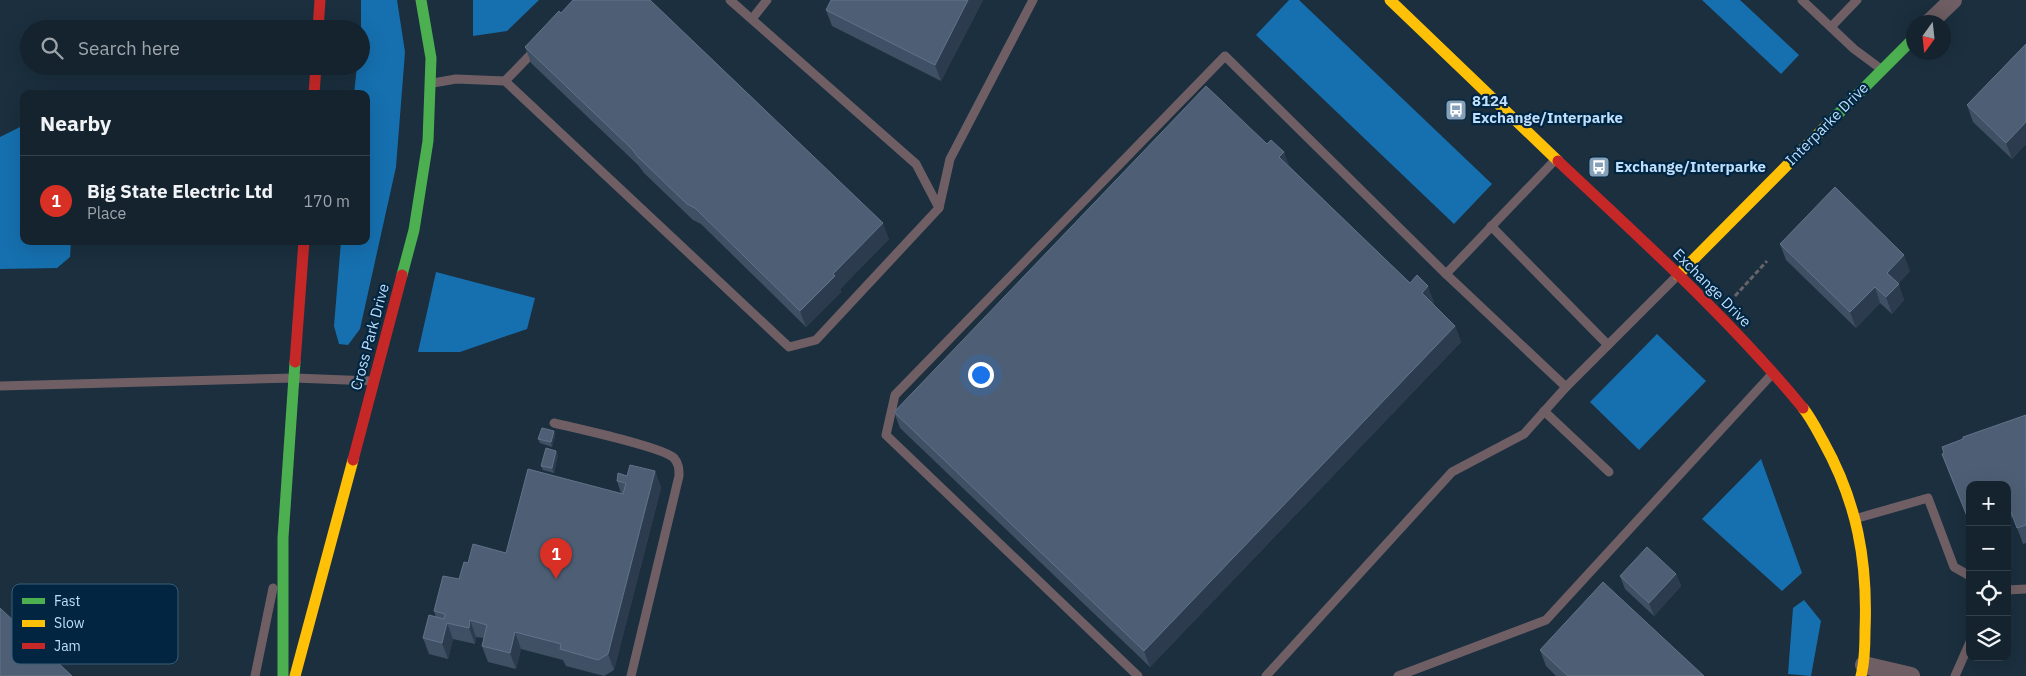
<!DOCTYPE html>
<html lang="en">
<head>
<meta charset="utf-8">
<style>
	body { margin:0; font-family:"IBM Plex Sans",sans-serif; background:#1d2b36; color:#f1f3f6 }
	.controls { position:absolute; right:15px; bottom:15px; display:grid; overflow:hidden; border-radius:10px; box-shadow:0 5px 20px #0002 }
	.controls button { width:45px; height:45px; display:grid; place-items:center; padding:0; border:0; border-bottom:1px solid #33404a; background:#14232e; color:#f1f3f6; font:25px sans-serif }
	.compass { position:absolute; left:1906px; top:15px; width:45px; height:45px; border-radius:50%; background:#14232e; box-shadow:0 5px 20px #0002; rotate:195deg }
	.you { position:absolute; left:980px; top:374px; width:18px; height:18px; margin:-12px; border:4px solid #fff; border-radius:50%; background:#1a73e8; box-shadow:0 0 0 8px #1a73e833 }
	.badge { display:grid; place-items:center; width:32px; height:32px; border-radius:50%; background:#d93025; color:#fff; font-size:16px; font-weight:700 }
	.pin { position:absolute; translate:-50% -41px; filter:drop-shadow(0 1px 2px #0008) }
	.pin::after { content:''; position:absolute; top:26px; width:18px; height:15px; background:inherit; clip-path:polygon(0 0,100% 0,50% 100%) }
	.list { margin:0; padding:0; list-style:none }
	h2 { display:flex; justify-content:space-between; align-items:center; height:65px; margin:0; padding:0 20px; font-size:21px }
	h2 small { font-size:16px; font-weight:400; color:#9da4aa }
	.list li { display:grid; grid-template-columns:32px 1fr auto; gap:15px; align-items:center; box-sizing:border-box; height:90px; padding:0 20px; border-top:1px solid #33404a }
	.list b { display:block; font-size:19px; white-space:nowrap }
	.list p { margin:0; font-size:16px; white-space:nowrap; color:#9da4aa }
	.list em { font-size:16px; font-style:normal; color:#9da4aa }
	.icon { flex:none; width:28px; height:28px; fill:none; stroke:currentColor; stroke-width:2; stroke-linecap:round; stroke-linejoin:round }
	.map { position:relative; flex:none; width:2026px; height:676px; overflow:hidden }
	.search { position:absolute; background:#14232e; box-shadow:0 5px 20px #0002; left:20px; top:20px; width:350px; height:55px; display:flex; align-items:center; gap:12px; box-sizing:border-box; padding:0 18px; border-radius:28px; color:#9da4aa; font-size:19px }
	.panel { position:absolute; background:#14232e; box-shadow:0 5px 20px #0002; left:20px; top:90px; width:350px; height:155px; border-radius:10px }
	.map>svg:first-child { display:block }
	.water { fill:#1670af }
	.lines { fill:none; stroke-linecap:round; stroke-linejoin:round }
	.path { stroke:#68636b; stroke-width:3; stroke-dasharray:5 2.5; stroke-linecap:butt }
	.lane { stroke:#6f5f65; stroke-width:9 }
	.street { stroke:#6f5f65; stroke-width:18 }
	.fast { stroke:#4caf50; stroke-width:11 }
	.slow { stroke:#ffc107; stroke-width:11 }
	.jam { stroke:#c62828; stroke-width:11 }
	.wall { fill:#405064 }
	.shaded-wall { fill:#2c3c4e }
	.building { fill:#4e5f75; stroke:#60738a }
	.labels { text-anchor:middle; stroke-width:4.5; stroke-linejoin:round; paint-order:stroke }
	.poi-label { font-size:15px; font-weight:bold; fill:#bedffd; stroke:#022641; text-anchor:start }
	.street-label { font-size:15px; fill:#bedffd; stroke:#022641 }
	.key { fill:#022641; stroke:#3a5e79; stroke-width:1 }
	.key-label { font-size:14px; fill:#bedffd }
</style>
</head>
<body>
<div class="map">
<svg width="2026" height="676" viewBox="0 0 2026 676">
	<rect width="100%" height="100%" fill="#1b2f3e"/>
	<g class="water">
		<polygon points="361,0 397,0 405,52 396,167 360,329 348,345 339,344 334,326 341,241 366,241 366,94 354,94 357,66 361,66"/>
		<polygon points="473,0 539,0 507,31 473,36"/>
		<polygon points="1289,0 1299,0 1492,184 1454,224 1256,35"/>
		<polygon points="1702,0 1740,0 1799,55 1781,74"/>
		<polygon points="24,125 24,241 71,241 70,257 57,268 0,269 0,137"/>
		<polygon points="436,272 535,298 527,329 460,352 418,352"/>
		<polygon points="1657,334 1706,381 1639,450 1590,402"/>
		<polygon points="1761,459 1802,573 1782,591 1702,519"/>
		<polygon points="1804,600 1821,621 1811,676 1788,674 1793,608"/>
	</g>
	<g class="lines">
		<polyline class="path" points="1735,296 1767,261"/>
		<g class="lane">
			<polyline points="730,0 916,164 939,208"/>
			<polyline points="1802,0 1854,49 1881,69"/>
			<polyline points="752,19 767,0"/>
			<polyline points="1831,27 1857,0"/>
			<polyline points="505,81 536,49"/>
			<polyline points="433,83 456,79 505,81 789,347 816,340 939,208 950,159 1033,0"/>
			<polyline points="1491,226 1608,345"/>
			<polyline points="1446,274 1566,387"/>
			<polyline points="0,386 294,378 372,381"/>
			<polyline points="1544,411 1609,472"/>
			<path d="M554,423C575,428 663,447 674,458C679,464 679,469 679,476L631,676"/>
			<polyline points="1858,518 1928,498 1954,567 1970,576"/>
			<polyline points="2007,590 2026,589"/>
			<polyline points="255,676 273,588"/>
			<polyline points="1138,676 886,435 895,395 1225,56 1446,274 1556,159"/>
			<polyline points="1266,676 1452,472 1524,434 1566,387 1677,276"/>
			<polyline points="1398,676 1546,620 1773,373"/>
			<polyline points="1955,676 1970,642"/>
		</g>
		<g class="street">
			<polyline points="1930,22 1953,0"/>
			<polyline points="1864,665 1911,676"/>
		</g>
		<g class="fast">
			<polyline points="1829,123 1914,38"/>
			<polyline points="402,275 414,230 428,141 431,58 421,0"/>
			<polyline points="283,676 283,538 295,362"/>
		</g>
		<g class="slow">
			<polyline points="1390,0 1558,161"/>
			<polyline points="1678,275 1829,123"/>
			<path d="M1803,408C1811,418 1817,430 1823,441C1857,502 1868,561 1865,631C1865,646 1865,661 1861,676"/>
			<polyline points="295,676 353,460"/>
		</g>
		<g class="jam">
			<polyline points="318,29 320,0"/>
			<polyline points="314,94 316,66"/>
			<path d="M1558,161C1642,240 1730,319 1803,408"/>
			<polyline points="295,362 304,241"/>
			<polyline points="353,460 402,275"/>
		</g>
	</g>
	<g class="wall">
		<polygon points="983,0 941,81 832,26 826,10"/>
		<polygon points="561,13 889,239 840,289 841,292 806,327 701,224 693,220 644,173 638,165 531,63 525,47"/>
		<polygon points="2026,44 2026,144 2012,159 1973,122 1967,105"/>
		<polygon points="1284,152 1289,166 1410,283 1434,302 1433,304 1455,326 1461,342 1150,667 900,428 894,412"/>
		<polygon points="1780,244 1910,271 1898,284 1904,300 1892,314 1880,303 1856,328 1786,260"/>
		<polygon points="2026,415 2026,543 2023,544 2013,517 2007,519 2007,485 1970,485 1970,525 1942,454 1963,439"/>
		<polygon points="554,431 555,436 552,447 540,443 538,439"/>
		<polygon points="556,451 558,455 554,473 543,470 541,466"/>
		<polygon points="655,471 661,488 614,670 604,676 566,666 563,660 521,649 516,669 488,662 482,646 484,638 476,637 475,644 453,639 448,659 429,654 423,638 436,617 434,611 459,579 468,563 506,553 621,493 617,481 627,476"/>
		<polygon points="1676,574 1681,586 1654,616 1625,589 1620,576"/>
		<polygon points="1540,650 1704,676 1556,676 1546,666"/>
	</g>
	<g class="shaded-wall">
		<polygon points="968,0 983,0 941,81 935,65"/>
		<polygon points="2026,122 2026,144 2012,159 2006,143"/>
		<polygon points="1284,152 1290,168 1279,157"/>
		<polygon points="883,223 889,239 840,289 841,292 806,327 800,311 833,274"/>
		<polygon points="1904,255 1910,271 1893,289 1887,273"/>
		<polygon points="1899,284 1904,300 1892,314 1886,297"/>
		<polygon points="1428,286 1434,302 1428,310 1422,293"/>
		<polygon points="1875,287 1880,303 1856,328 1850,312"/>
		<polygon points="1455,326 1461,342 1150,667 1144,651"/>
		<polygon points="554,431 555,436 552,447 551,442"/>
		<polygon points="556,451 558,455 554,473 552,468"/>
		<polygon points="655,471 661,488 614,670 608,654"/>
		<polygon points="1676,574 1681,586 1654,616 1649,603"/>
		<polygon points="470,620 476,637 475,644 469,628"/>
		<polygon points="447,623 453,639 448,659 442,643"/>
		<polygon points="515,632 521,649 516,669 510,653"/>
	</g>
	<g class="building">
		<polygon points="573,0 650,0 883,223 833,274 835,276 800,311 695,208 687,204 638,157 632,149 525,47 559,11 561,13"/>
		<polygon points="831,0 968,0 935,65 826,10"/>
		<polygon points="2026,44 2026,122 2006,143 1967,105"/>
		<polygon points="1206,86 1267,144 1271,140 1284,152 1279,157 1410,283 1417,275 1428,286 1422,293 1455,326 1144,651 894,412"/>
		<polygon points="1835,187 1904,255 1887,273 1899,284 1886,297 1875,287 1850,312 1780,244"/>
		<polygon points="2026,415 2026,525 2017,528 2007,501 2007,485 1970,485 1970,514 1967,516 1942,454 1944,453 1942,447 1963,439 1963,437"/>
		<polygon points="542,428 554,431 551,442 538,439"/>
		<polygon points="546,448 556,451 552,468 541,466"/>
		<polygon points="630,465 655,471 608,654 598,660 560,649 561,644 515,632 510,653 482,646 487,625 470,620 469,628 447,623 442,643 423,638 429,615 444,619 445,614 434,611 443,576 459,579 464,562 468,563 473,544 506,553 528,469 623,494 626,483 617,481 618,473 627,476"/>
		<polygon points="1647,547 1676,574 1649,603 1620,576"/>
		<polygon points="1603,582 1704,676 1568,676 1540,650"/>
		<polygon points="0,608 72,676 0,676"/>
	</g>
	<defs>
		<g id="bus-square" transform="scale(1.125)"><rect x="-9" y="-9" width="18" height="18" rx="4" fill="#85a1ba" stroke="#022641"/><path d="M-5-6H5V4H4V6H2V4H-2V6H-4V4H-5ZM-3.5-4V0h7V-4ZM-3.5 1.2v1.5H-2V1.2ZM2 1.2v1.5H3.5V1.2Z" fill="#fff"/></g>
	</defs>
	<g fill-rule="evenodd">
		<use href="#bus-square" x="1456" y="110"/>
		<use href="#bus-square" x="1599" y="167"/>
	</g>
	<g class="labels">
		<g class="poi-label">
			<text x="1472" y="106">8124<tspan x="1472" dy="17">Exchange/Interparke</tspan></text>
			<text x="1615" y="172">Exchange/Interparke</text>
		</g>
		<g class="street-label">
			<text transform="translate(1827 124) rotate(-45)" y="5">Interparke Drive</text>
			<text transform="translate(1712 288) rotate(45)" y="5">Exchange Drive</text>
			<text transform="translate(370 337) rotate(-75)" y="5">Cross Park Drive</text>
		</g>
	</g>
	<rect x="12" y="584" width="166" height="80" rx="8" class="key"/>
	<rect x="22" y="598" width="23" height="6" fill="#4caf50"/>
	<rect x="22" y="620" width="23" height="7" fill="#ffc107"/>
	<rect x="22" y="643" width="23" height="6" fill="#c62828"/>
	<g class="key-label">
		<text x="54" y="606">Fast</text>
		<text x="54" y="628">Slow</text>
		<text x="54" y="651">Jam</text>
	</g>
</svg>
<div class="controls">
<button>+</button>
<button>−</button>
<button><svg class="icon" aria-label="locate" viewBox="0 0 24 24"><circle cx="12" cy="12" r="6"/><path d="M12 2v4M12 18v4M2 12h4M18 12h4"/></svg></button>
<button><svg class="icon" aria-label="layers" viewBox="0 0 24 24"><path d="M12 4l9 5-9 5-9-5zM3 14l9 5 9-5"/></svg></button>
</div>
<svg class="compass" viewBox="-18 -18 36 36"><path d="M0-13l5 13h-10z" fill="#e53935"/><path d="M0 13l5-13h-10z" fill="#9da4aa"/></svg>
<div class="you"></div>
<div class="pin badge" style="left:556px;top:579px">1</div>
<div class="search"><svg class="icon" aria-label="search" viewBox="0 0 24 24"><circle cx="10" cy="10" r="6"/><path d="M15 15l6 6"/></svg>Search here</div>
<section class="panel">
<h2>Nearby<small></small></h2>
<ul class="list">
<li><span class="badge">1</span><div><b>Big State Electric Ltd</b><p>Place</p></div><em>170 m</em></li>
</ul>
</section>
</div>
</body>
</html>
